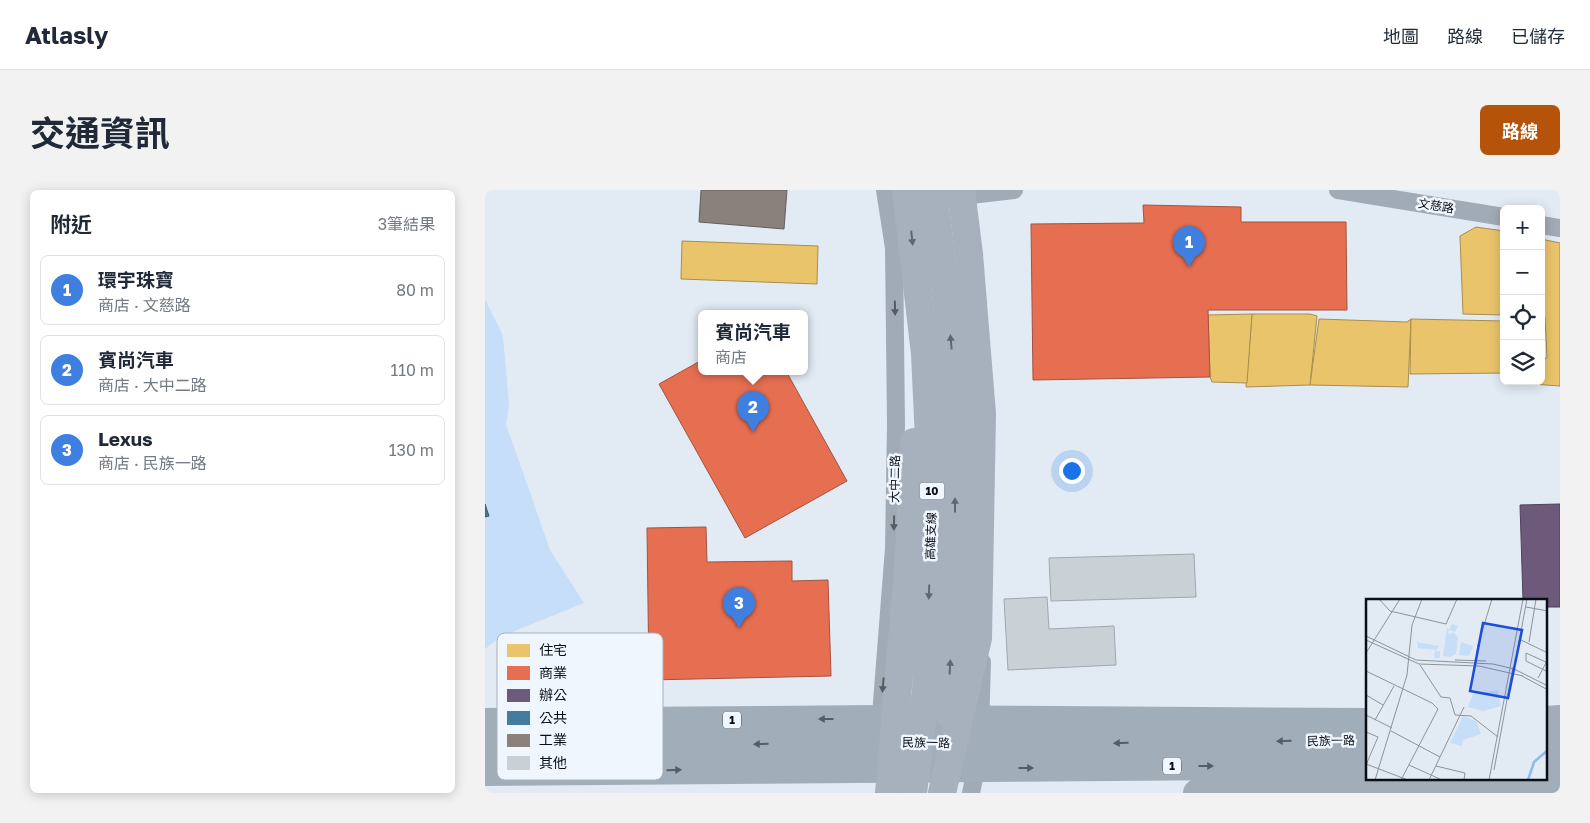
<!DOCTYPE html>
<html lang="zh-TW">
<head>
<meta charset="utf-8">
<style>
	body { margin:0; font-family:"Golos Text","Noto Sans TC",sans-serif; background:#f2f2f3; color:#1f2937 }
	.controls { position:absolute; right:15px; top:15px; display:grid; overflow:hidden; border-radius:8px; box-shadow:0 2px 12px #0003 }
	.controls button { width:45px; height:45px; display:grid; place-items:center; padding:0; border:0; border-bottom:1px solid #e0e1e3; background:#fff; color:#1f2937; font:25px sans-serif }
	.you { position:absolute; left:586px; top:280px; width:18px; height:18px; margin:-12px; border:4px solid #fff; border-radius:50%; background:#1a73e8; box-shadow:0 0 0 8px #1a73e833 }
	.badge { display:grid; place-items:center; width:32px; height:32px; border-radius:50%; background:#b45309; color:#fff; font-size:16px; font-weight:700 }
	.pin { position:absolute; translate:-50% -41px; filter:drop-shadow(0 1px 2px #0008) }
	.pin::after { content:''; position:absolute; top:26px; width:18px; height:15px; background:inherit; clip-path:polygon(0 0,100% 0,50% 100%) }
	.popup { position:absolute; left:213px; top:120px; width:110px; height:65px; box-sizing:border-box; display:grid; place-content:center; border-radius:8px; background:#fff; filter:drop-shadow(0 1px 4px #0005); font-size:16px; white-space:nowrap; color:#747a83 }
	.popup b { font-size:19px; color:#1f2937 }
	.popup::after { content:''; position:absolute; left:50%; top:100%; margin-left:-10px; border:10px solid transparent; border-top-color:#fff }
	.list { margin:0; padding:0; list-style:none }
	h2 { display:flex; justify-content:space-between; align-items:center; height:65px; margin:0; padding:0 20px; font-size:21px }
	h2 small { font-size:16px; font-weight:400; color:#747a83 }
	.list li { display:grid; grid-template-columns:32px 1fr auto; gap:15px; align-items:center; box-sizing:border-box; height:70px; margin:0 10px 10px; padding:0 10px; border:1px solid #e0e1e3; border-radius:8px }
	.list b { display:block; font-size:19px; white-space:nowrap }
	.list p { margin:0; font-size:16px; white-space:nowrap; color:#747a83 }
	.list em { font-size:16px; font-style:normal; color:#747a83 }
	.icon { flex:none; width:28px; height:28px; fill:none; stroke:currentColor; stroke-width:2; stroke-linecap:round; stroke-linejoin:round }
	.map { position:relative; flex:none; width:1075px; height:603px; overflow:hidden; border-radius:8px }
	header { display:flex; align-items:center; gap:30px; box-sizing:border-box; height:70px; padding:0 25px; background:#fff; border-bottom:1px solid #e0e1e3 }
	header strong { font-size:24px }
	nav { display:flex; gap:28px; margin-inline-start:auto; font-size:18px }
	.intro { display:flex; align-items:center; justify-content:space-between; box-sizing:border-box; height:120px; padding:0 30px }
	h1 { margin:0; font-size:35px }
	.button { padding:12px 22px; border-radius:8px; background:#b45309; color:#fff; font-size:18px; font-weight:700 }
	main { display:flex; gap:30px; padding:0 30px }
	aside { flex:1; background:#fff; border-radius:8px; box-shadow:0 2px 12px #0003 }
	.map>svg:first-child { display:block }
	.green { fill:#c6def7 }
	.homes { fill:#e9c46a; stroke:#a68d50 }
	.shops { fill:#e76f51; stroke:#a4523f }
	.offices { fill:#6d597a; stroke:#4f425b }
	.public { fill:#457b9d; stroke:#335a74 }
	.industry { fill:#8a817c; stroke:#635e5d }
	.building { fill:#c9d0d6; stroke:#a1a7ae }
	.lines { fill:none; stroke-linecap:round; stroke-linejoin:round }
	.minor { stroke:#a1abb6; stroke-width:18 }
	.primary { stroke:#a1adb9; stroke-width:28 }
	.motorway-bridge { stroke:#a6b1bd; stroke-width:28 }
	.oneway { fill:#5f6871 }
	.oneway2 { fill:#555c65 }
	.oneway3 { fill:#555e66 }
	.labels { text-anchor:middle; stroke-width:5; stroke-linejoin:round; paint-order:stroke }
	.shield { fill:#f0f6fd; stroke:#4e545a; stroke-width:1 }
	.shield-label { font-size:11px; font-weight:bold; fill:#090e14 }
	.street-label { font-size:12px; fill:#090e14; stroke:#f0f6fd }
	.inset-river { fill:none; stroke:#88bbf1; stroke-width:2.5 }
	.inset-road { fill:none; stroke:#8b939a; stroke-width:1 }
	.view { fill:#1d4ed8; fill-opacity:0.15; stroke:#1d4ed8; stroke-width:2.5 }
	.inset-edge { fill:none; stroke:#090e14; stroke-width:2.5 }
	.key { fill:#f0f6fd; stroke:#abb0b7; stroke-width:1 }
	.key-label { font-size:14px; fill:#090e14 }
</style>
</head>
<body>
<header>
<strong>Atlasly</strong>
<nav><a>地圖</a><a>路線</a><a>已儲存</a></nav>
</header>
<div class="intro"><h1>交通資訊</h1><a class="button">路線</a></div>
<main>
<aside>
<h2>附近<small>3筆結果</small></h2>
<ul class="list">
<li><span class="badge" style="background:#3f7fe0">1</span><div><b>環宇珠寶</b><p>商店 · 文慈路</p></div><em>80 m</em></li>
<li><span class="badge" style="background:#3f7fe0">2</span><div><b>賓尚汽車</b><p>商店 · 大中二路</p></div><em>110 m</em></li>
<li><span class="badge" style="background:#3f7fe0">3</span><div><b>Lexus</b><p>商店 · 民族一路</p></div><em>130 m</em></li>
</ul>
</aside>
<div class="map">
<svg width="1075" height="603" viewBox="0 0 1075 603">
	<rect width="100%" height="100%" fill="#e2ebf4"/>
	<polygon class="green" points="0,109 18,146 24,215 21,234 65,360 99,413 15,447 0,459"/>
	<g class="homes">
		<polygon points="991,37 1019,41 1019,125 978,124 975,46"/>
		<polygon points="1056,49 1075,53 1075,196 1047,194 1046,191 1056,191 1056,155 1057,168 1062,168 1060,127 1056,127"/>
		<polygon points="197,51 333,56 332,94 196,89"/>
		<polygon points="767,124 825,124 832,126 825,195 761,197"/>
		<polygon points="767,124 762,193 727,192 725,187 723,125"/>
		<polygon points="834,129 922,132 926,129 923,197 825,195"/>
		<polygon points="926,129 1019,131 1019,183 925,184"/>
	</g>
	<g class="shops">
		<polygon points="658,15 756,17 756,32 861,32 862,120 723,120 725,187 548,190 546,34 659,33"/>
		<polygon points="217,170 217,181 301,181 362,291 260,348 174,194"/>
		<polygon points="221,337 222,372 307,371 307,391 343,390 346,486 164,490 162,338"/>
		<polygon points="139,449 141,487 57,491 55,452"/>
		<polygon points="139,449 141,487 57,491 55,452"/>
	</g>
	<polygon class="offices" points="1075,314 1075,417 1061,417 1061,410 1038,410 1035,315"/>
	<polygon class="public" points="0,314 4,326 0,327"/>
	<polygon class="industry" points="216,0 302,0 299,39 214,32"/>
	<g class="building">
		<polygon points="709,364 711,407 566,411 564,368"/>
		<polygon points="562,407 564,439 629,436 631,475 523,480 519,409"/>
	</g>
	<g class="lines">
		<g class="minor">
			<polyline points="853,0 1019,27"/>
			<polyline points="468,7 529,0"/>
			<polyline points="1056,35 1075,38"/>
			<polyline points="395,538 409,358 411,234 409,58 400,0"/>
			<polyline points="495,538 497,472"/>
			<polyline points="486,603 493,569"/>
		</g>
		<g class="primary">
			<polyline points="1061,530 1075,529"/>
			<polyline points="0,532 395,529 882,532"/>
			<polyline points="1061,550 1075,550"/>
			<polyline points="0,558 395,552 515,554 882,550"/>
			<polyline points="1061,574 1075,574"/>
			<polyline points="0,582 882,575"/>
			<polyline points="712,603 1075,597"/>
		</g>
		<g class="motorway-bridge">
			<polyline points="421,0 440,164 447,314 441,500 428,603"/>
			<path d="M448,0C454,51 462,103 466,154C475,276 470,400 463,522"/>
			<polyline points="404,603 424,367 429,252"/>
			<polyline points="457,603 493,448 497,224 484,64 476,0"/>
		</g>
	</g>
	<defs><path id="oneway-solid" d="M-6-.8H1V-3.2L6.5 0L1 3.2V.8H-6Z" transform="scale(1.25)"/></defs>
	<g class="oneway">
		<use href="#oneway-solid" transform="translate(427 48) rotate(84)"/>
		<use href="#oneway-solid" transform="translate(466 152) rotate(-95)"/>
		<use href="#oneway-solid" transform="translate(470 315) rotate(-90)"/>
		<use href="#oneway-solid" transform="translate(444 402) rotate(92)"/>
		<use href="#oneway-solid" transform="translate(465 477) rotate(-87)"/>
	</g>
	<g class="oneway2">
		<use href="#oneway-solid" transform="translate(410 118) rotate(89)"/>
		<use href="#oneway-solid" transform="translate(409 333) rotate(91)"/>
		<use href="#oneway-solid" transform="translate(398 495) rotate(95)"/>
	</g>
	<g class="oneway3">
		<use href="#oneway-solid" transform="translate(341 529) rotate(180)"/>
		<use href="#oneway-solid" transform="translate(799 551) rotate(179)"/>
		<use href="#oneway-solid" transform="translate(636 553) rotate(179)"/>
		<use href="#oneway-solid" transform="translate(276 554) rotate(179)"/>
		<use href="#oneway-solid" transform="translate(721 576)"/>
		<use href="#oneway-solid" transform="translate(541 578)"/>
		<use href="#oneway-solid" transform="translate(189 580) rotate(-1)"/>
	</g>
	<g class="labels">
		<g class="shield">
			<rect x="434.5" y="292.5" width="25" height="17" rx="4"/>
			<rect x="238" y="521.5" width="18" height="17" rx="4"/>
			<rect x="678" y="567.5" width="18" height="17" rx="4"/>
		</g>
		<g class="shield-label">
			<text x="447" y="305">10</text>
			<text x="247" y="534">1</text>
			<text x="687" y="580">1</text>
		</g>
		<g class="street-label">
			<text transform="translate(951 16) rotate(9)" y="4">文慈路</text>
			<text transform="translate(410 289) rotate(-89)" y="4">大中二路</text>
			<text transform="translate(446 346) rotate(-88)" y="4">高雄支線</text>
			<text transform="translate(846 551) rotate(-1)" y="4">民族一路</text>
			<text transform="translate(441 553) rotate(1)" y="4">民族一路</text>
		</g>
	</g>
	<g transform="translate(881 409)">
		<rect width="181" height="181" fill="#e2ebf4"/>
		<path d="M86,25L92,27L89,33L83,31L82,35L88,34L92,39L90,55L84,58L77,57L81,29L83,31ZM51,43L73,47L70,52H74V59H68L69,51L52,49ZM95,43L107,47L103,57L93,56ZM132,91L135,107L117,112L102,108L107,95ZM97,117L110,122L115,135L97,141L96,147L84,144Z" fill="#c6def7"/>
		<path class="inset-river" d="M162,181L168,163L182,151"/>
		<path class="inset-road" d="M13,0L24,12L80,25L91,0M160,8L182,12M0,37L50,61L127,65L148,70L182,87M153,40L182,54M0,41L53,65L113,67L157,77M163,43L170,0M0,54L34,0M89,61L120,62M110,62L112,46L126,0M182,64L160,54V62L182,73M54,66L75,98L84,99L89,116L105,117L132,138M148,70L161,0M0,72L66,104L72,110L35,181M156,77L182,91M172,79L181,62M0,96L17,106M0,116L26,129M9,121L28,87M25,132L74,158M0,133L12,138L0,166M0,165L42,181M43,166L76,181M70,167L99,174L98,181M128,171L147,68M9,181L41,76L46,26L56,0M63,181L98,108M123,181L157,0"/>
		<path class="view" d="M117,24L156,31L142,99L104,92Z"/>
		<rect width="181" height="181" class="inset-edge"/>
	</g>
	<rect x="12" y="443" width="166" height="147" rx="8" class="key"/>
	<rect x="22" y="454" width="23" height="13" fill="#e9c46a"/>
	<rect x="22" y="476" width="23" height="14" fill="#e76f51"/>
	<rect x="22" y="499" width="23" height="13" fill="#6d597a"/>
	<rect x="22" y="521" width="23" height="14" fill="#457b9d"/>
	<rect x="22" y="544" width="23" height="13" fill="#8a817c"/>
	<rect x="22" y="566" width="23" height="14" fill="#c9d0d6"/>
	<g class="key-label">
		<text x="54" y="465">住宅</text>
		<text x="54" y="488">商業</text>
		<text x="54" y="510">辦公</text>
		<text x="54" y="533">公共</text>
		<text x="54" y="555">工業</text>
		<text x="54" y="578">其他</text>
	</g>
</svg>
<div class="controls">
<button>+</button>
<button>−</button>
<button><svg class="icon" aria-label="locate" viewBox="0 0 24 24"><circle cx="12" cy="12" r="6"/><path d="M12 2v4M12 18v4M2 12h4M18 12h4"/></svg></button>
<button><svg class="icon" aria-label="layers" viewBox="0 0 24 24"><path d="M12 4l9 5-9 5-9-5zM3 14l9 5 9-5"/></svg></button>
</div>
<div class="you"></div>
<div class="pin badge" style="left:704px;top:77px;background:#3f7fe0">1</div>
<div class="pin badge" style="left:268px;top:242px;background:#3f7fe0">2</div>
<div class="popup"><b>賓尚汽車</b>商店</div>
<div class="pin badge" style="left:254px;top:438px;background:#3f7fe0">3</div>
</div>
</main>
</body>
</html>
